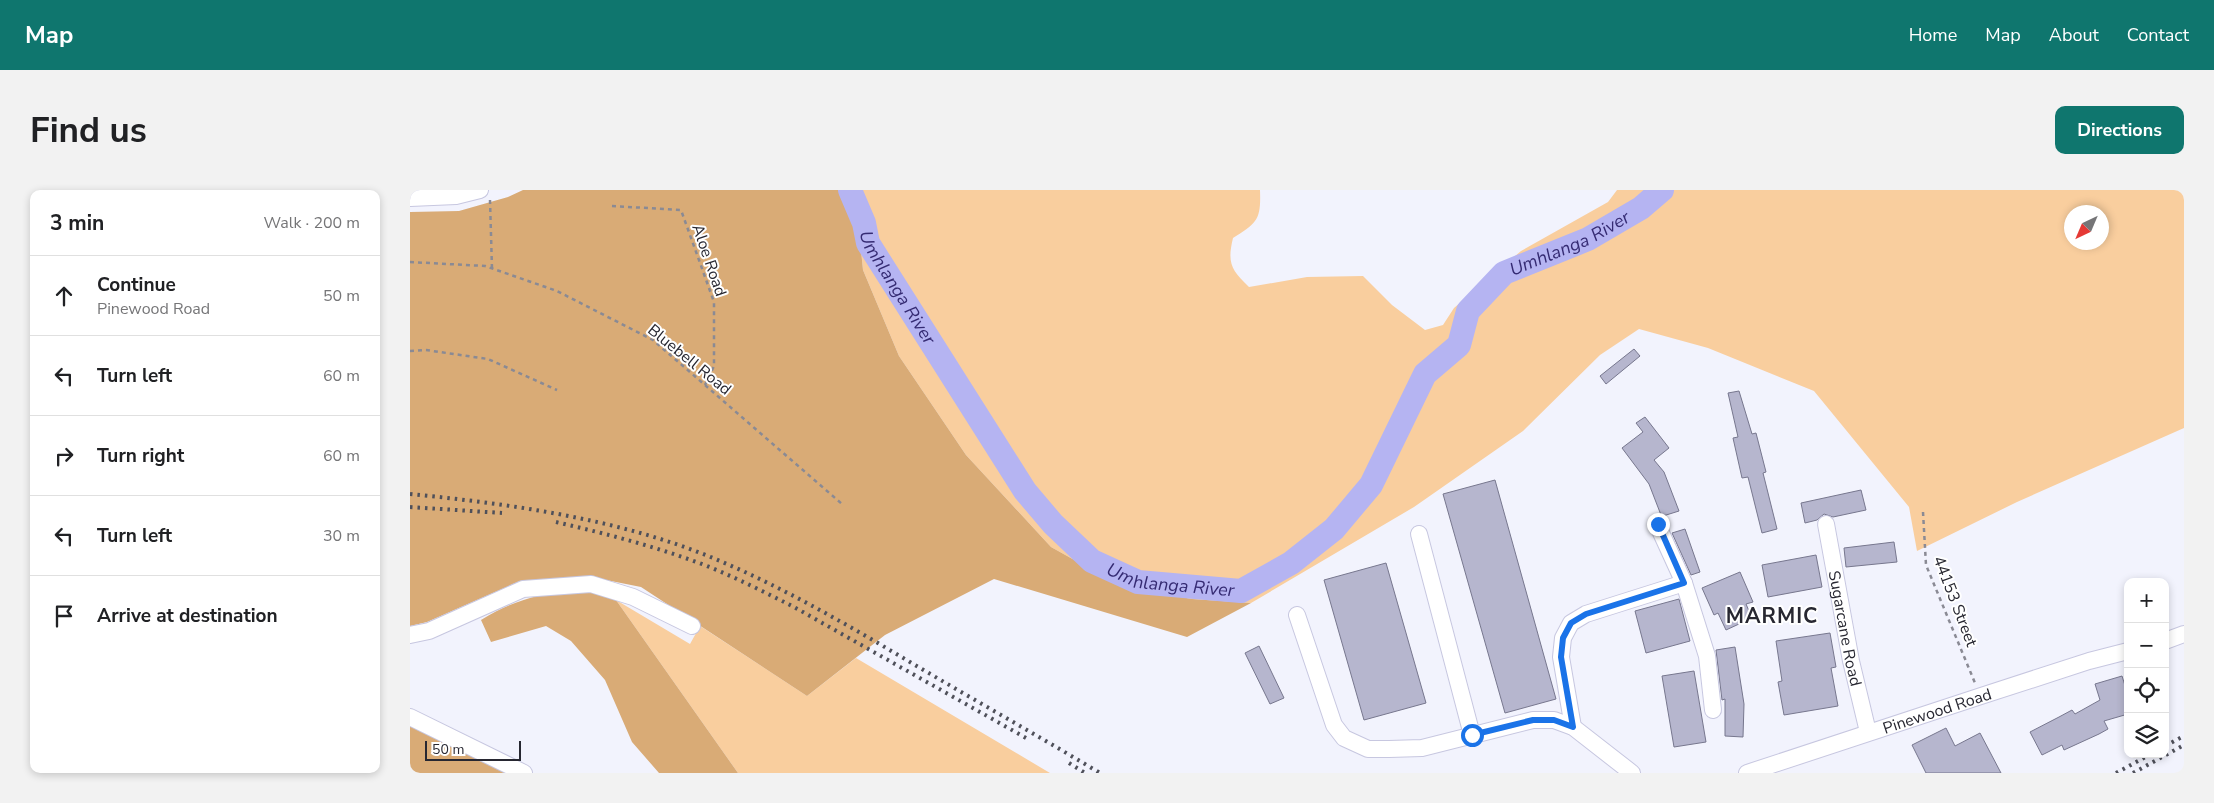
<!DOCTYPE html>
<html lang="en">
<head>
<meta charset="utf-8">
<style>
	body { margin:0; font-family:"Nunito Sans",sans-serif; background:#f2f2f2; color:#202124 }
	.controls { position:absolute; right:15px; bottom:15px; display:grid; overflow:hidden; border-radius:10px; box-shadow:0 2px 8px #0003 }
	.controls button { width:45px; height:45px; display:grid; place-items:center; padding:0; border:0; border-bottom:1px solid #e0e0e0; background:#fff; color:#202124; font:25px sans-serif }
	.compass { position:absolute; left:1654px; top:15px; width:45px; height:45px; border-radius:50%; background:#fff; box-shadow:0 2px 8px #0003; rotate:224deg }
	.scale { position:absolute; left:15px; bottom:12px; width:96px; box-sizing:border-box; padding-left:5px; border:2px solid #272731; border-top:0; font-size:14px; line-height:18px; white-space:nowrap; color:#272731; -webkit-text-stroke:4px #fff; paint-order:stroke }
	.stop { position:absolute; width:15px; height:15px; margin:-11px; border:4px solid #1a73e8; border-radius:50%; background:#fff }
	.stop.end { background:#1a73e8; border-color:#fff; box-shadow:0 1px 5px #0008 }
	.list { margin:0; padding:0; list-style:none }
	h2 { display:flex; justify-content:space-between; align-items:center; height:65px; margin:0; padding:0 20px; font-size:21px }
	h2 small { font-size:16px; font-weight:400; color:#757577 }
	.list li { display:grid; grid-template-columns:32px 1fr auto; gap:15px; align-items:center; box-sizing:border-box; height:80px; padding:0 20px; border-top:1px solid #e0e0e0 }
	.list b { display:block; font-size:19px; white-space:nowrap }
	.list p { margin:0; font-size:16px; white-space:nowrap; color:#757577 }
	.list em { font-size:16px; font-style:normal; color:#757577 }
	.icon { flex:none; width:28px; height:28px; fill:none; stroke:currentColor; stroke-width:2; stroke-linecap:round; stroke-linejoin:round }
	.map { position:relative; flex:none; width:1774px; height:583px; overflow:hidden; border-radius:10px }
	header { display:flex; align-items:center; gap:30px; box-sizing:border-box; height:70px; padding:0 25px; background:#0f766e; color:#fff }
	header strong { font-size:24px }
	nav { display:flex; gap:28px; margin-inline-start:auto; font-size:18px }
	.intro { display:flex; align-items:center; justify-content:space-between; box-sizing:border-box; height:120px; padding:0 30px }
	h1 { margin:0; font-size:35px }
	.button { padding:12px 22px; border-radius:10px; background:#0f766e; color:#fff; font-size:18px; font-weight:700 }
	main { display:flex; gap:30px; padding:0 30px }
	aside { flex:1; background:#fff; border-radius:10px; box-shadow:0 2px 8px #0003 }
	.map>svg:first-child { display:block }
	.green { fill:#f9ce9e; fill-rule:evenodd }
	.forest { fill:#d9ab76 }
	.lines { fill:none; stroke-linecap:round; stroke-linejoin:round }
	.river { stroke:#b5b4f2; stroke-width:24 }
	.building { fill:#b6b6ce; stroke:#77778e }
	.minor-casing { stroke:#c7c7e0; stroke-width:18 }
	.path { stroke:#8a8a94; stroke-width:2.5; stroke-dasharray:4 4; stroke-linecap:butt }
	.minor { stroke:#fff; stroke-width:16 }
	.rail { stroke:#4f505a; stroke-width:4; stroke-dasharray:2.5 5; stroke-linecap:butt }
	.route { stroke:#1a73e8; stroke-width:6 }
	.labels { text-anchor:middle; stroke-width:4; stroke-linejoin:round; paint-order:stroke }
	.street-label { font-size:16px; fill:#272731; stroke:#fff }
	.water-label { font-size:18px; font-style:italic; fill:#352b73; stroke:#fff }
	.district-label { font-size:21px; font-weight:bold; letter-spacing:1px; fill:#272731; stroke:#fff }
</style>
</head>
<body>
<header>
<strong>Map</strong>
<nav><a>Home</a><a>Map</a><a>About</a><a>Contact</a></nav>
</header>
<div class="intro"><h1>Find us</h1><a class="button">Directions</a></div>
<main>
<aside>
<h2>3 min<small>Walk · 200 m</small></h2>
<ul class="list">
<li><svg class="icon" aria-label="ahead" viewBox="0 0 24 24"><path d="M12 20V5M6 11l6-6 6 6"/></svg><div><b>Continue</b><p>Pinewood Road</p></div><em>50 m</em></li>
<li><svg class="icon" aria-label="left" viewBox="0 0 24 24"><path d="M17 20v-9H6M10 6l-5 5 5 5"/></svg><div><b>Turn left</b></div><em>60 m</em></li>
<li><svg class="icon" aria-label="right" viewBox="0 0 24 24"><path d="M7 20v-9h11M14 6l5 5-5 5"/></svg><div><b>Turn right</b></div><em>60 m</em></li>
<li><svg class="icon" aria-label="left" viewBox="0 0 24 24"><path d="M17 20v-9H6M10 6l-5 5 5 5"/></svg><div><b>Turn left</b></div><em>30 m</em></li>
<li><svg class="icon" aria-label="arrive" viewBox="0 0 24 24"><path d="M6 21V4h12l-3 4 3 4H6"/></svg><div><b>Arrive at destination</b></div></li>
</ul>
</aside>
<div class="map">
<svg width="1774" height="583" viewBox="0 0 1774 583">
	<rect width="100%" height="100%" fill="#f2f3fd"/>
	<g class="green">
		<path d="M445,0H850C851,29 848,33 823,48C817,73 821,80 839,97L897,87L953,86L982,115L1015,140L1033,135L1044,118L1111,61L1198,12L1207,0H1774V238L1607,312L1507,361L1499,317L1404,201L1298,158L1229,139L1190,165L1113,241L1004,317L841,413L782,409L711,396L641,357L556,265L489,166L453,80ZM1662,22H1692V52H1662Z"/>
		<polygon points="206,410 280,454 290,436 397,506 446,468 640,583 328,583"/>
	</g>
	<g class="forest">
		<polygon points="113,0 445,0 453,80 489,166 556,265 641,357 711,396 782,409 841,413 777,447 584,389 475,445 397,506 231,397 186,388 110,391 17,432 0,436 0,22 49,21 98,7"/>
		<path d="M166,400L195,403L206,410L328,583H249L222,552L195,490L161,451L136,436L81,452L71,430C104,410 128,404 166,400Z"/>
		<polygon points="0,536 98,583 0,583"/>
	</g>
	<g class="lines">
		<path class="river" id="s1" d="M440,0L454,33L458,53L615,301L643,334L682,371L728,392L831,401L881,373L924,339L961,295L1015,184L1049,155L1058,121L1094,83L1178,49L1231,18L1252,0"/>
	</g>
	<g class="building">
		<polygon points="1224,159 1230,166 1196,194 1190,186"/>
		<polygon points="1329,201 1342,244 1346,243 1356,282 1353,283 1367,339 1352,343 1338,287 1332,288 1323,248 1328,247 1318,203"/>
		<polygon points="1235,227 1259,258 1244,270 1254,282 1269,321 1253,326 1251,325 1239,294 1212,258 1233,242 1226,233"/>
		<polygon points="1085,290 1146,509 1095,523 1033,304"/>
		<polygon points="1451,300 1456,320 1423,327 1414,324 1407,330 1395,333 1391,313"/>
		<polygon points="1275,339 1290,382 1281,385 1262,343"/>
		<polygon points="1484,352 1487,372 1436,377 1434,358"/>
		<polygon points="1406,365 1412,397 1358,407 1352,375"/>
		<polygon points="976,373 1016,513 954,530 914,390"/>
		<polygon points="1330,382 1343,412 1336,414 1342,428 1316,440 1308,423 1304,425 1292,398"/>
		<polygon points="1269,409 1280,451 1236,463 1225,421"/>
		<polygon points="1420,443 1426,477 1421,478 1428,516 1374,525 1368,492 1372,491 1366,451"/>
		<polygon points="849,456 874,508 860,514 835,463"/>
		<polygon points="1325,457 1334,514 1333,547 1315,546 1315,509 1312,510 1306,460"/>
		<polygon points="1284,481 1296,552 1264,557 1252,486"/>
		<polygon points="1712,486 1718,505 1718,524 1694,531 1698,539 1689,544 1654,560 1652,555 1632,565 1620,542 1649,527 1662,520 1665,524 1690,510 1685,494"/>
		<polygon points="1536,538 1545,556 1570,543 1591,583 1516,583 1502,555"/>
	</g>
	<g class="lines">
		<g class="minor-casing">
			<g id="minor">
				<polyline points="0,8 46,6 70,0"/>
				<polyline points="1247,334 1274,393 1297,466 1303,520"/>
				<path id="s2" d="M1416,334L1441,471L1458,542"/>
				<polyline points="1009,344 1062,545"/>
				<polyline points="887,425 924,535 934,548 958,559 979,559 1012,558 1123,530 1144,530 1163,537 1222,583"/>
				<polyline points="0,445 19,441 113,399 181,394 223,407 282,436"/>
				<polyline points="1755,451 1774,444"/>
				<polyline points="0,527 114,583"/>
				<polyline points="1163,537 1151,467 1153,448 1161,433 1176,424 1274,393"/>
				<path id="s3" d="M1337,583L1571,506L1679,471L1718,461"/>
			</g>
		</g>
		<g class="path">
			<polyline points="80,10 82,79"/>
			<polyline points="202,16 271,20 304,112 304,176 295,195"/>
			<polyline points="0,72 75,76 147,101 243,150 432,314"/>
			<polyline points="0,161 16,160 78,169 147,200"/>
			<polyline points="1513,322 1516,375 1565,493"/>
		</g>
		<use href="#minor" class="minor"/>
		<g class="rail">
			<path d="M0,304C101,314 209,329 303,368C375,398 443,438 510,478C570,513 630,547 690,583"/>
			<polyline points="0,317 92,323"/>
			<path d="M146,332C197,344 248,357 297,376C327,388 356,403 384,417L616,548"/>
			<polyline points="1755,556 1774,546"/>
			<polyline points="659,573 675,583"/>
			<polyline points="1706,583 1741,564"/>
			<polyline points="1723,583 1774,555"/>
		</g>
	</g>
	<g class="lines">
		<polyline class="route" points="1062,545 1123,530 1144,530 1163,537 1151,467 1153,448 1161,433 1176,424 1274,393 1248,334"/>
	</g>
	<g class="labels">
		<g class="street-label">
			<text transform="translate(300 70) rotate(71)" y="6">Aloe Road</text>
			<text transform="translate(280 169) rotate(39)" y="6">Bluebell Road</text>
			<text transform="translate(1546 411) rotate(69)" y="6">44153 Street</text>
			<text dy="6" stroke="none"><textPath href="#s2" startOffset="106">Sugarcane Road</textPath></text>
			<text dy="6" stroke="none"><textPath href="#s3" startOffset="200">Pinewood Road</textPath></text>
		</g>
		<g class="water-label">
			<text dy="6" stroke="none"><textPath href="#s1" startOffset="1098">Umhlanga River</textPath></text>
			<text dy="6" stroke="none"><textPath href="#s1" startOffset="109">Umhlanga River</textPath></text>
			<text dy="6" stroke="none"><textPath href="#s1" startOffset="529">Umhlanga River</textPath></text>
		</g>
		<g class="district-label">
			<text x="1362" y="433">MARMIC</text>
		</g>
	</g>
</svg>
<div class="controls">
<button>+</button>
<button>−</button>
<button><svg class="icon" aria-label="locate" viewBox="0 0 24 24"><circle cx="12" cy="12" r="6"/><path d="M12 2v4M12 18v4M2 12h4M18 12h4"/></svg></button>
<button><svg class="icon" aria-label="layers" viewBox="0 0 24 24"><path d="M12 4l9 5-9 5-9-5zM3 14l9 5 9-5"/></svg></button>
</div>
<svg class="compass" viewBox="-18 -18 36 36"><path d="M0-13l5 13h-10z" fill="#e53935"/><path d="M0 13l5-13h-10z" fill="#757577"/></svg>
<div class="scale">50 m</div>
<div class="stop" style="left:1062px;top:545px"></div>
<div class="stop end" style="left:1248px;top:334px"></div>
</div>
</main>
</body>
</html>
